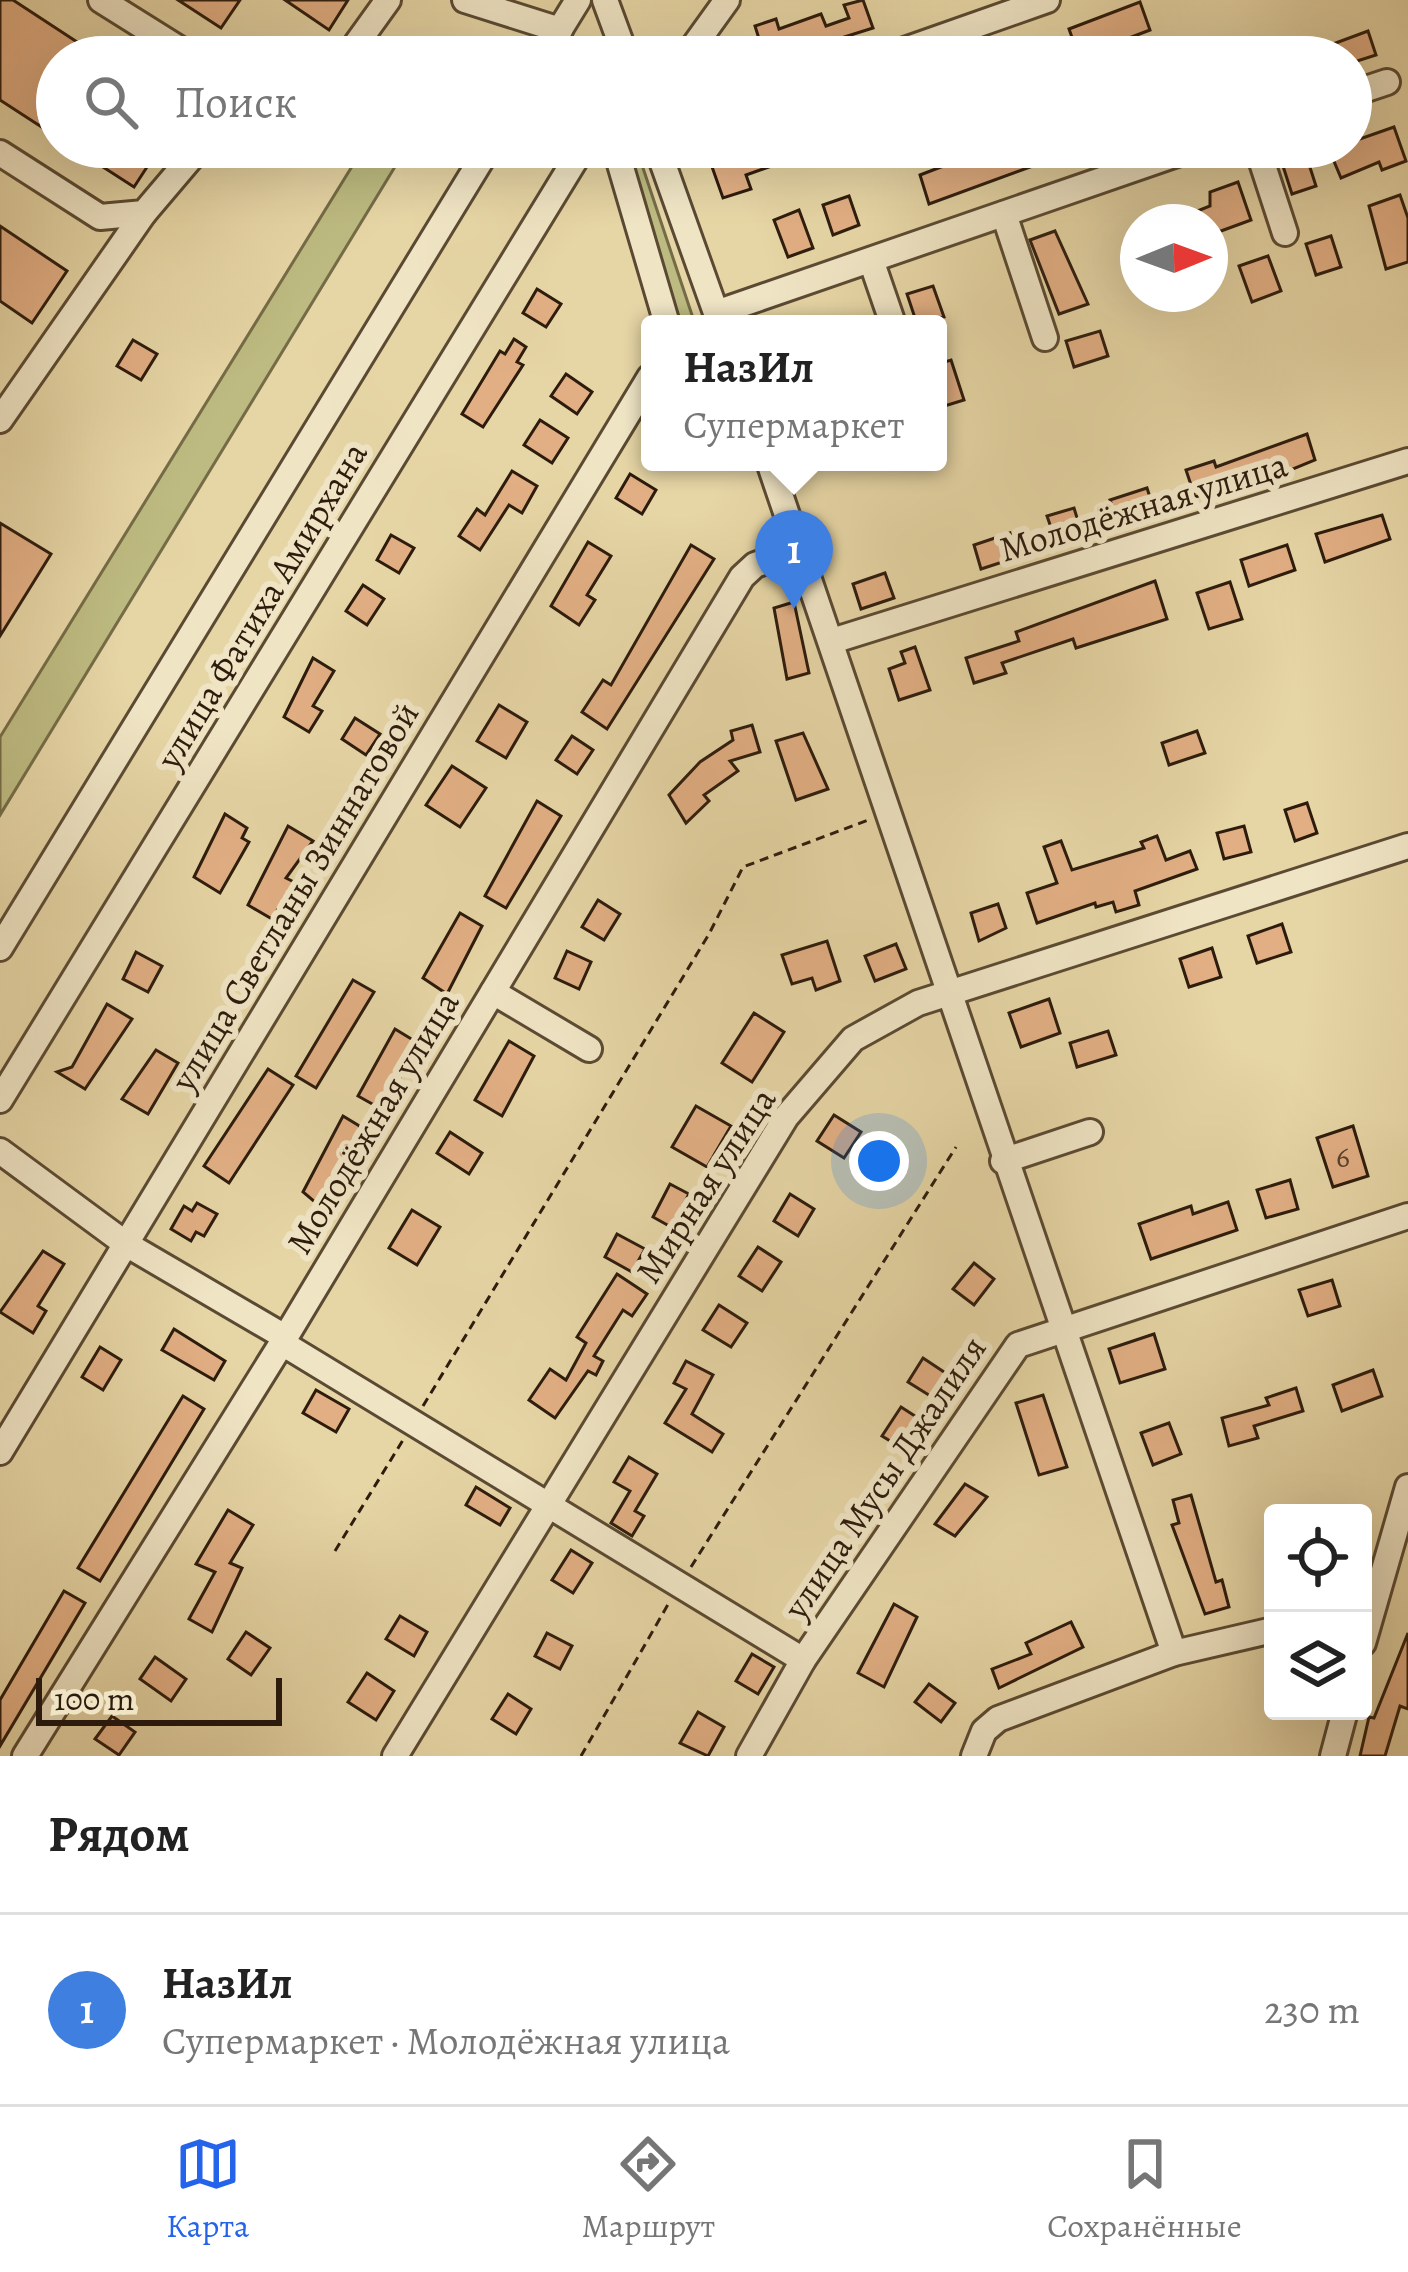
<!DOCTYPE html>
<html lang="ru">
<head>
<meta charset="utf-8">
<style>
	body { margin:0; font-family:Alegreya,serif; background:#f6f6f6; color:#222 }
	.controls { position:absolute; right:36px; bottom:36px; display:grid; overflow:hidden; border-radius:12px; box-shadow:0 12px 48px #0002 }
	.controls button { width:108px; height:108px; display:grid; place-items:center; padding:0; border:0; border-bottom:3px solid #e0e0e0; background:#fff; color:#222; font:60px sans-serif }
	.compass { position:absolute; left:1120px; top:204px; width:108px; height:108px; border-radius:50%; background:#fff; box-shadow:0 12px 48px #0002; rotate:89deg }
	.scale { position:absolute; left:36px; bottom:30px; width:246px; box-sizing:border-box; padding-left:12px; border:6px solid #2d1c0d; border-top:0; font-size:33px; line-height:42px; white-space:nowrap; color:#2d1c0d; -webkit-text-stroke:9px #efe4c4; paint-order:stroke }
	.you { position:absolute; left:879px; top:1161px; width:42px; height:42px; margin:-30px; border:9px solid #fff; border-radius:50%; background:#1a73e8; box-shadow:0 0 0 18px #1a73e833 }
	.badge { display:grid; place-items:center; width:78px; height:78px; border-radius:50%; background:#2563eb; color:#fff; font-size:39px; font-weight:700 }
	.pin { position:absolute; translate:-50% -99px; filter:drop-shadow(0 3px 6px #0008) }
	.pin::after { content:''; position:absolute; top:63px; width:42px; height:36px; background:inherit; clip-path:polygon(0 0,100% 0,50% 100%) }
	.popup { position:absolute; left:641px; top:315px; width:306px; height:156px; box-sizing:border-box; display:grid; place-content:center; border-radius:12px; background:#fff; filter:drop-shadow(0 3px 9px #0005); font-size:39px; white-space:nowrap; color:#767676 }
	.popup b { font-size:45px; color:#222 }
	.popup::after { content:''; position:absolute; left:50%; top:100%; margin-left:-24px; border:24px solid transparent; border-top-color:#fff }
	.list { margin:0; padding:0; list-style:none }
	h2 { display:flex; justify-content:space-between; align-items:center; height:156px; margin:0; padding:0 48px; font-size:51px }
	h2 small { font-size:39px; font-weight:400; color:#767676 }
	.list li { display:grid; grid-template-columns:78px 1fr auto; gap:36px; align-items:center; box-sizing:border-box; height:192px; padding:0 48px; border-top:3px solid #e0e0e0 }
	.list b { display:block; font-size:45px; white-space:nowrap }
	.list p { margin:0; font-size:39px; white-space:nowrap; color:#767676 }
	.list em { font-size:39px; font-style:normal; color:#767676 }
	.icon { flex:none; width:66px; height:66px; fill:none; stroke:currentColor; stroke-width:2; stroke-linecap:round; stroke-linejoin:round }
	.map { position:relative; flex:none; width:1408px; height:1756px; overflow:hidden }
	.search { position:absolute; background:#fff; box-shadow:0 12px 48px #0002; left:36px; right:36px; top:36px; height:132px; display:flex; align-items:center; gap:30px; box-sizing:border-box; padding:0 42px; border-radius:66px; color:#767676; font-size:45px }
	.sheet { height:348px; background:#fff }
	nav { display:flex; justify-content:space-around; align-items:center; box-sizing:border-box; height:168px; border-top:3px solid #e0e0e0; background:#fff; font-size:33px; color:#767676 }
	nav a { display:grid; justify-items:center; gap:6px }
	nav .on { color:#2563eb }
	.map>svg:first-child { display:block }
	.green { fill:#bdbb81; stroke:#756c47; stroke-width:3 }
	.building { fill:#e2af84; stroke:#2d1c0d; stroke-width:3 }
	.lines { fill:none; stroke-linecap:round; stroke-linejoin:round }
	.minor-casing { stroke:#5b4a33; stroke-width:30 }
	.path { stroke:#2d1c0d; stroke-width:3; stroke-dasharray:9 6; stroke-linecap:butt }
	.minor { stroke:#efe4c4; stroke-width:24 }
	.labels { text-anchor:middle; stroke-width:12; stroke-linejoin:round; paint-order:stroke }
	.number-label { font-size:30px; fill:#5a412b }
	.street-label { font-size:36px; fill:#2d1c0d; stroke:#efe4c4 }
</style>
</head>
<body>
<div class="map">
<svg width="1408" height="1756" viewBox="0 0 1408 1756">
	<rect width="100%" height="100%" fill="#e6d5a5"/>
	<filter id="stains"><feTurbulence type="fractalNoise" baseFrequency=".00167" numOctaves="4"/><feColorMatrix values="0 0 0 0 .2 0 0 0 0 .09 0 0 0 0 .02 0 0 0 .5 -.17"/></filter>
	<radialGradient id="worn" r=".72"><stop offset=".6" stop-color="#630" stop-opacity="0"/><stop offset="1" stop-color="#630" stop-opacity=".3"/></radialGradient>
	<g class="green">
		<polygon points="364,147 407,147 0,815 0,737"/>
		<polygon points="621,147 636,147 695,324 681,324"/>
	</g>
	<g class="building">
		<polygon points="0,0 13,0 100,57 57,57 57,137 0,100"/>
		<polygon points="178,0 240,0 221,28"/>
		<polygon points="285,0 348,0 329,30"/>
		<polygon points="863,0 873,28 781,57 723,57 760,42 755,26 776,19 779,29 821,14 826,26 849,18 844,5"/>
		<polygon points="1140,2 1150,30 1079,57 1069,29"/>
		<polygon points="1368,31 1376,55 1351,63 1351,57 1298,57"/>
		<polygon points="1394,127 1406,161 1382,170 1379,162 1341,178 1328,147 1351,147 1351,142"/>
		<polygon points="72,147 160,147 134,187"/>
		<polygon points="705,147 777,147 783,162 746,175 751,189 723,198"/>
		<polygon points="993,147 1048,147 1052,159 929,204 920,175"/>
		<polygon points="1306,155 1316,186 1292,194 1282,163"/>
		<polygon points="1238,182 1251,220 1210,235 1210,222 1170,222 1210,206 1210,192"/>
		<polygon points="1400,195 1408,218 1408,262 1386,269 1369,206"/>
		<polygon points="849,196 859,225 833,235 823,205"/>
		<polygon points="799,210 813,248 788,257 774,220"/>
		<polygon points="0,226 67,271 32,323 0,301"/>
		<polygon points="1055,231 1088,304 1059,314 1030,240"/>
		<polygon points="1331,236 1341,267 1316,275 1306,244"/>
		<polygon points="1268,256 1281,291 1252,302 1239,266"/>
		<polygon points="933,286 944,317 917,324 907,294"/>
		<polygon points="537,289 561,304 546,327 523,313"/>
		<polygon points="1100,331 1108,356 1074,367 1066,341"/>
		<polygon points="514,339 526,347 517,362 523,365 483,427 462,414 500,351 505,354"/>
		<polygon points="133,340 157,354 141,380 117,366"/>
		<polygon points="951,360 964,400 938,408 938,364"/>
		<polygon points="566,374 592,392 577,414 551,396"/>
		<polygon points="540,420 568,438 552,463 524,445"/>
		<polygon points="1307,434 1315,460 1244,489 1241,482 1195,497 1186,470 1214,461 1216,467"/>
		<polygon points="512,471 537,486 522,513 509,505 480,550 459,536 477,509 485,515"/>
		<polygon points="630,474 656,490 642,514 616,498"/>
		<polygon points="1147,488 1155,513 1119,524 1110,500"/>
		<polygon points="1074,508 1082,534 1056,542 1047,516"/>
		<polygon points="1382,515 1390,539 1325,562 1316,534"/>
		<polygon points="0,523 51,554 0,636"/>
		<polygon points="1010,533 1018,557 981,569 974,545"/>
		<polygon points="391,535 414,548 399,573 377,560"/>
		<polygon points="588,542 611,556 587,595 595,600 579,625 551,606"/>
		<polygon points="691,545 714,559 607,729 582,712 603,680 611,685"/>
		<polygon points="1287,545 1295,570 1249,586 1241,560"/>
		<polygon points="885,573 894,598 861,609 853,584"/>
		<polygon points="1155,581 1167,619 1076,648 1073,639 1002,663 1006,673 974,683 966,658 1019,641 1016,632"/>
		<polygon points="1230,582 1242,619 1209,629 1197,593"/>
		<polygon points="363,585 384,599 367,625 346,611"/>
		<polygon points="794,602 809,673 787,679 774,608"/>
		<polygon points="915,647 930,690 899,700 889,669 905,663 901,652"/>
		<polygon points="313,658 334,671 313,706 322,711 309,732 284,717"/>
		<polygon points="499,705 527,722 506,758 477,741"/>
		<polygon points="355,718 380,734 366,755 342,739"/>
		<polygon points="752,725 760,752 730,761 738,771 704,795 709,801 686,823 669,795 700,762 733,740 731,731"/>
		<polygon points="1197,731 1205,753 1169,765 1162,743"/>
		<polygon points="803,733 828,789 796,800 776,741"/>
		<polygon points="572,736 593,750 577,774 556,760"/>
		<polygon points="452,766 486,788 460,827 426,805"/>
		<polygon points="537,801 561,816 506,908 485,896"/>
		<polygon points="1307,803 1317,833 1295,841 1285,810"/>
		<polygon points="225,814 247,828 242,838 249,842 220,893 194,877"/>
		<polygon points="288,826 313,841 286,878 294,882 272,919 248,905"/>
		<polygon points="1244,826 1251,852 1224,859 1217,833"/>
		<polygon points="1157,836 1166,860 1190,851 1197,869 1135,891 1139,905 1116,912 1113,902 1096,907 1095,903 1037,923 1027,893 1057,883 1044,847 1061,841 1072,870 1144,848 1141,842"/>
		<polygon points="598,900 620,914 604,940 582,927"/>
		<polygon points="998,904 1006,928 979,941 971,913"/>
		<polygon points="460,913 482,926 447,994 423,978"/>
		<polygon points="1282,924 1291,952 1257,963 1248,936"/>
		<polygon points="827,941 840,981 816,990 812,978 792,984 782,955"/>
		<polygon points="896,944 906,969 875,981 865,956"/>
		<polygon points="1212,948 1221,977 1189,987 1180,959"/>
		<polygon points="567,951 591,962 579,989 555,978"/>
		<polygon points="136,952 162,966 148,992 123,979"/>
		<polygon points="353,980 374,992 316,1088 296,1076"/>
		<polygon points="1049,999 1060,1033 1021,1047 1009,1013"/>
		<polygon points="107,1004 132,1019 85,1089 57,1072 72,1067"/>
		<polygon points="754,1013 784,1032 752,1082 722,1063"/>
		<polygon points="395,1029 418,1043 383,1110 358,1096"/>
		<polygon points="1108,1031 1116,1055 1077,1067 1070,1043"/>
		<polygon points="509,1041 534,1056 502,1116 475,1100"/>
		<polygon points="156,1050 178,1063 148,1114 122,1099"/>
		<polygon points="268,1069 293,1085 229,1183 204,1166"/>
		<polygon points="696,1106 731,1126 707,1167 672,1147"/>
		<polygon points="834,1115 861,1132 844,1158 817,1141"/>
		<polygon points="343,1116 371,1133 322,1208 303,1192"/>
		<polygon points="1353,1126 1368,1176 1333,1187 1317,1138"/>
		<polygon points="450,1132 482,1153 469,1174 437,1153"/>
		<polygon points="1290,1180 1298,1209 1266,1218 1257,1190"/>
		<polygon points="670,1184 689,1194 671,1227 653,1217"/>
		<polygon points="790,1194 814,1209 798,1236 774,1221"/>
		<polygon points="1228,1202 1237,1230 1151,1259 1139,1224 1191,1206 1193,1214"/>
		<polygon points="197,1203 217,1214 204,1236 196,1232 191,1241 171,1229 184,1206 192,1211"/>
		<polygon points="412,1210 440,1227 417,1265 389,1248"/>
		<polygon points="617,1234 645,1249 632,1272 605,1257"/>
		<polygon points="758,1247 781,1262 762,1291 739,1276"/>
		<polygon points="43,1251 64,1264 38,1306 46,1311 33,1333 0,1312"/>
		<polygon points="974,1263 994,1279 974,1305 953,1289"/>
		<polygon points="617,1274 647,1294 632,1316 623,1310 594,1356 603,1361 596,1375 588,1371 555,1418 529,1400 550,1369 566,1380 586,1343 577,1337"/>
		<polygon points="1332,1280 1340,1306 1308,1316 1299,1290"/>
		<polygon points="719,1305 747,1323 731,1347 703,1330"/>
		<polygon points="174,1329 225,1361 214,1380 162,1350"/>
		<polygon points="1154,1334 1165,1369 1120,1383 1109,1349"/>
		<polygon points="100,1347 121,1360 103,1390 82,1377"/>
		<polygon points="923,1358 947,1374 932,1397 908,1382"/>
		<polygon points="686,1361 713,1375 692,1414 723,1434 712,1452 665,1423 686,1389 674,1383"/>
		<polygon points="1373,1370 1382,1396 1342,1411 1333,1385"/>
		<polygon points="1296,1388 1303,1411 1254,1426 1258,1438 1229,1446 1222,1418 1269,1405 1266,1398"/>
		<polygon points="316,1390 349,1409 336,1432 303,1413"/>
		<polygon points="1043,1395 1067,1467 1039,1475 1016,1403"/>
		<polygon points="183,1396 204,1409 100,1581 78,1568"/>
		<polygon points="901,1407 918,1418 900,1447 882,1436"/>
		<polygon points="1169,1423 1181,1454 1153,1465 1141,1433"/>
		<polygon points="629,1457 657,1474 635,1511 644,1516 632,1536 611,1523 630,1491 614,1482"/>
		<polygon points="965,1484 987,1497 955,1536 935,1524"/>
		<polygon points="476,1487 510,1508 500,1525 466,1505"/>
		<polygon points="1191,1495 1216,1582 1222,1580 1229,1607 1205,1614 1172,1525 1179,1523 1173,1500"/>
		<polygon points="228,1510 253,1525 230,1563 242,1568 212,1632 189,1619 215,1572 196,1564"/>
		<polygon points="571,1550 592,1563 573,1593 552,1580"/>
		<polygon points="64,1591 85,1603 0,1746 0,1700"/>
		<polygon points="894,1604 917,1617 884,1687 858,1673"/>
		<polygon points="400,1616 427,1632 414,1656 386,1639"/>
		<polygon points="1071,1622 1083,1647 999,1688 992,1669 1031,1654 1026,1643"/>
		<polygon points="246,1632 270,1648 251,1675 228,1659"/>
		<polygon points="547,1633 572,1646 560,1669 535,1656"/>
		<polygon points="1408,1633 1408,1709 1400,1706 1385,1756 1360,1756 1369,1717 1374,1718"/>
		<polygon points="752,1654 774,1667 758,1694 736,1681"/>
		<polygon points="155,1657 186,1679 171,1701 140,1679"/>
		<polygon points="367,1673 394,1691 376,1720 348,1702"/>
		<polygon points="929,1684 955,1703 941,1722 915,1702"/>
		<polygon points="508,1694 531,1709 516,1734 492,1719"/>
		<polygon points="698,1712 724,1727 708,1756 680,1743"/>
		<polygon points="112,1716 135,1732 119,1755 95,1739"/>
	</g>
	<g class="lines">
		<g class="minor-casing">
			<g id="minor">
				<polyline points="101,0 192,57"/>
				<polyline points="465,0 560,30"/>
				<polyline points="605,0 626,57"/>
				<polyline points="347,57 388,0"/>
				<polyline points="543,57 578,0"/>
				<polyline points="686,57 727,0"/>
				<polyline points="885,57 1047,0"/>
				<polyline points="1351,94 1387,82"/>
				<polyline points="615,147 667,324"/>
				<polyline points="657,147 720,324"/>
				<polyline points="1257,147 1285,233"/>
				<polyline points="0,153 100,217 144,213 200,147"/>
				<polyline points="1004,214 1045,338"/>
				<polyline points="871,260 893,324"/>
				<polyline points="716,313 1197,147"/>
				<polyline points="0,420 144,213"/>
				<polyline points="769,462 1174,1653"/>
				<polyline points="832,641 1408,461"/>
				<polyline points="0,948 489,147"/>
				<polyline points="493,992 589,1049"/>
				<polyline points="0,1100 583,147"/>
				<polyline points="0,1151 126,1244 285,1337"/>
				<polyline points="1003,1161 1090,1132"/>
				<polyline points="282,1343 803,1660"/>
				<polyline points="0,1452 650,377"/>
				<polyline points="1363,1643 1408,1487"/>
				<polyline points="25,1756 282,1343 742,577 755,565 799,549"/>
				<polyline points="395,1756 786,1117 853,1039 918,1003 1408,846"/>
				<polyline points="749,1756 803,1660 1018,1345 1408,1216"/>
				<polyline points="974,1756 984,1731 998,1719 1174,1653 1273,1630"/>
				<polyline points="1333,1756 1345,1711"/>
			</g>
		</g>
		<g class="path">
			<polyline points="423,1406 709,934 743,867 871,819"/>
			<polyline points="335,1551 403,1440"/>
			<polyline points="691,1567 956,1147"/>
			<polyline points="581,1756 670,1601"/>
		</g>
		<use href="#minor" class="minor"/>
	</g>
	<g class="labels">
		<g class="number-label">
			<text x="1343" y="1167">6</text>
		</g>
		<g class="street-label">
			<text transform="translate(1143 506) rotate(-17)" y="13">Молодёжная улица</text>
			<text transform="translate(261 605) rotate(-59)" y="13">улица Фатиха Амирхана</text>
			<text transform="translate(294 896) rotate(-59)" y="13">улица Светланы Зиннатовой</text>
			<text transform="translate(372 1122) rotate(-59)" y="13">Молодёжная улица</text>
			<text transform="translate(705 1185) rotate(-57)" y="13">Мирная улица</text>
			<text transform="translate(884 1477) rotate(-56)" y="13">улица Мусы Джалиля</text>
		</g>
	</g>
	<rect width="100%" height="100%" filter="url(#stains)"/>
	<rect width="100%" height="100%" fill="url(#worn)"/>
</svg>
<div class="controls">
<button><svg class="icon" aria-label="locate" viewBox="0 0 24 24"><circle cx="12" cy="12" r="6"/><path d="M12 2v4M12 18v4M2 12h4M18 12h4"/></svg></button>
<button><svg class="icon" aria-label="layers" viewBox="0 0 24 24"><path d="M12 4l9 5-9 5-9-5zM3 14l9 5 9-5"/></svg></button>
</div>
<svg class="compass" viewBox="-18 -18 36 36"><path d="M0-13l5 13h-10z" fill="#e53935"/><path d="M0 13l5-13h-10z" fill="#767676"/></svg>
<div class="scale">100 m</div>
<div class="you"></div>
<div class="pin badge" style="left:794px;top:609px;background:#3f7fe0">1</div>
<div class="popup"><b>НазИл</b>Супермаркет</div>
<div class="search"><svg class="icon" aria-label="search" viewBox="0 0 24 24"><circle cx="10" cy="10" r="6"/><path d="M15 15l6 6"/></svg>Поиск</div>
</div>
<section class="sheet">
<h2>Рядом<small></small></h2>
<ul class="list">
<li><span class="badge" style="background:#3f7fe0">1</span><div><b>НазИл</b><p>Супермаркет · Молодёжная улица</p></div><em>230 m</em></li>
</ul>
</section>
<nav>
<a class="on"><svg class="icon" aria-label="map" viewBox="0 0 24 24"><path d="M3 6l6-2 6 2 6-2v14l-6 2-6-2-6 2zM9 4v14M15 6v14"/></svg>Карта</a>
<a><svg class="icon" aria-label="directions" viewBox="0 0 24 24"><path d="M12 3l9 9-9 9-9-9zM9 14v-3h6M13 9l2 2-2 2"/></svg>Маршрут</a>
<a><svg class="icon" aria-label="saved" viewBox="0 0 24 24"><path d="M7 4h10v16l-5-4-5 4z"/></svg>Сохранённые</a>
</nav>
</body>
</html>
